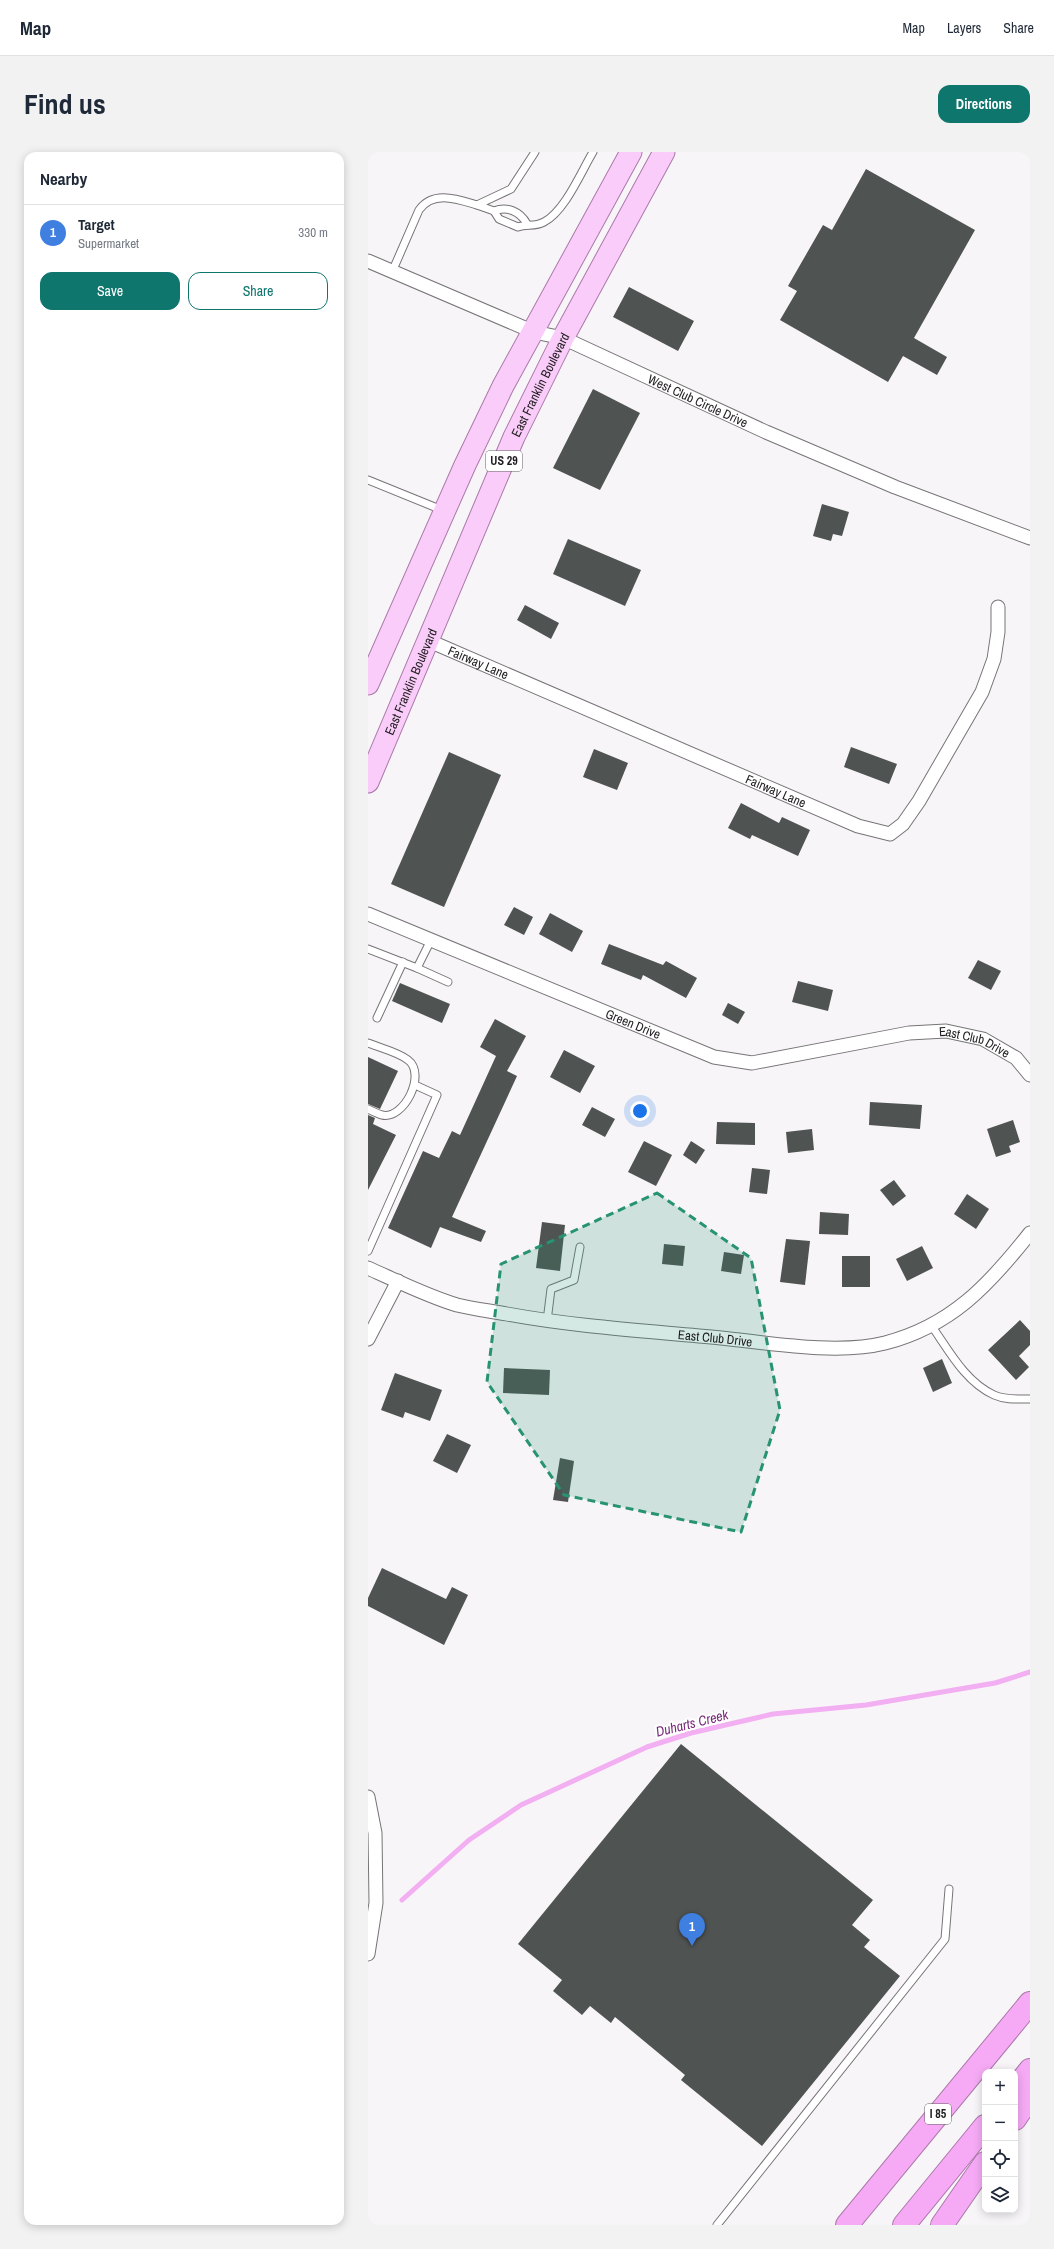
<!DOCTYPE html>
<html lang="en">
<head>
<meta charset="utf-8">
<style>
	body { margin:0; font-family:"Archivo Narrow",sans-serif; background:#f2f2f3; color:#1f2937 }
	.controls { position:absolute; right:12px; bottom:12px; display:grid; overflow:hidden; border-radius:8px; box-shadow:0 2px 10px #0003 }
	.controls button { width:36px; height:36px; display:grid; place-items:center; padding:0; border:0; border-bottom:1px solid #e0e1e3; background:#fff; color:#1f2937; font:20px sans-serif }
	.you { position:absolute; left:272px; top:959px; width:14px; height:14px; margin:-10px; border:3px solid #fff; border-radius:50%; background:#1a73e8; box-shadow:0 0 0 6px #1a73e833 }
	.badge { display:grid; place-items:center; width:26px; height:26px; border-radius:50%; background:#0f766e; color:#fff; font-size:13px; font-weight:700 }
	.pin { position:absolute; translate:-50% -33px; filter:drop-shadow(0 1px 2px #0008) }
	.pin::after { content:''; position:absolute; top:21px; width:14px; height:12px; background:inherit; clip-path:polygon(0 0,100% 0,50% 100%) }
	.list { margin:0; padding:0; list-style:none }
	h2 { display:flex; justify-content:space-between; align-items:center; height:52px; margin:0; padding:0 16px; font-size:17px }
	h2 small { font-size:13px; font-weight:400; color:#747a83 }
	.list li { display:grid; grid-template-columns:26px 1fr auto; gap:12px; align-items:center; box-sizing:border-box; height:56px; padding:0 16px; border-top:1px solid #e0e1e3 }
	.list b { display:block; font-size:15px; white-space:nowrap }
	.list p { margin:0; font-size:13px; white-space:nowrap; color:#747a83 }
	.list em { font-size:13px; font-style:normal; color:#747a83 }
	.actions { display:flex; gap:8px; padding:12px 16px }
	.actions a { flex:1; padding:9px 0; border:1px solid #0f766e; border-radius:12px; text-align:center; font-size:14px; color:#0f766e }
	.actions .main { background:#0f766e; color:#fff }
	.icon { flex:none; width:22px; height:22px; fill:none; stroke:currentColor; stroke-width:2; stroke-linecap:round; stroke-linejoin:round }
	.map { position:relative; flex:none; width:662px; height:2073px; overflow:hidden; border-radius:12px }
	header { display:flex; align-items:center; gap:24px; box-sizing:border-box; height:56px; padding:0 20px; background:#fff; border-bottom:1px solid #e0e1e3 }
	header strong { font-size:19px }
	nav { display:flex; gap:22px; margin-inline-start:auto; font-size:14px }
	.intro { display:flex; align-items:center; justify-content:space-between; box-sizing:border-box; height:96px; padding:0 24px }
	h1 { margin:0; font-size:28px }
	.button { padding:10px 18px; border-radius:12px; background:#0f766e; color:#fff; font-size:14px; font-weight:700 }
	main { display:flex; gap:24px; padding:0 24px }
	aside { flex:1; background:#fff; border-radius:12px; box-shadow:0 2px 10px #0003 }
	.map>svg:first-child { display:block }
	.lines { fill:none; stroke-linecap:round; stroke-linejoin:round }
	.stream { stroke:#f2aff1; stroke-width:5 }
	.building { fill:#4f5351 }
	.service-casing { stroke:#777477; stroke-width:9 }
	.minor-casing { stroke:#777477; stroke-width:15 }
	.primary-casing { stroke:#ab79aa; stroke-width:23 }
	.motorway-casing { stroke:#ab79aa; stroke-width:24 }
	.service { stroke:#fff; stroke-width:7 }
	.minor { stroke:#fff; stroke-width:13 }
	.primary { stroke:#faccf9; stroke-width:21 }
	.motorway { stroke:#f6aaf5; stroke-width:22 }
	.marked { fill:#279373; fill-opacity:0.2; stroke:#279373; stroke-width:3; stroke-dasharray:8 5; stroke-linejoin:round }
	.labels { text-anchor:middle; stroke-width:4; stroke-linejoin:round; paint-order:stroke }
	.shield { fill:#fff; stroke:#626162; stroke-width:1 }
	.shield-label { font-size:12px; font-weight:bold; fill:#1f1d1f }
	.street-label { font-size:13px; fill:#1f1d1f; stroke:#fff }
	.water-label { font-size:14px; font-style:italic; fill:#792c7a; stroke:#fff }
</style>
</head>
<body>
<header>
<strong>Map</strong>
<nav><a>Map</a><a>Layers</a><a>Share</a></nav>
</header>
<div class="intro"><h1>Find us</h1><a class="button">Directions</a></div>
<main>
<aside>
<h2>Nearby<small></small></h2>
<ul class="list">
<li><span class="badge" style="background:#3f7fe0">1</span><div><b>Target</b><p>Supermarket</p></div><em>330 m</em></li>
</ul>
<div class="actions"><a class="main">Save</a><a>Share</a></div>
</aside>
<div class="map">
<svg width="662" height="2073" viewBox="0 0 662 2073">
	<rect width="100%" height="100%" fill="#f8f5f8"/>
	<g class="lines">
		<polyline class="stream" points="34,1748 101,1688 153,1653 279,1595 323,1581 405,1562 498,1553 627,1531 662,1520"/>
	</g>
	<g class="building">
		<polygon points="498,17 607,78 546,186 579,205 569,223 535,204 520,230 412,168 429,139 420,134 455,73 464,78"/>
		<polygon points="261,135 326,169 310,199 245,165"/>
		<polygon points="225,237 272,261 232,338 185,316"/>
		<polygon points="454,352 481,360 474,384 465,382 463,389 445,384"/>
		<polygon points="200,387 273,418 257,454 185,422"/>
		<polygon points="157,453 191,471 183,487 149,468"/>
		<polygon points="483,595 529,612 521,632 476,615"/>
		<polygon points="226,597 260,611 249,638 215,625"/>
		<polygon points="81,600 133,623 76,755 23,732"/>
		<polygon points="373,651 411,671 414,665 442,678 430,704 384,683 382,687 360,676"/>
		<polygon points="146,755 165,765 156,783 136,773"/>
		<polygon points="182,761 215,779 204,800 171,782"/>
		<polygon points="241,792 295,813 298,809 329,826 318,846 275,823 273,828 233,812"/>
		<polygon points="610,808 633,819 623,838 600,826"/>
		<polygon points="430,829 465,838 460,859 424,850"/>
		<polygon points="32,831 82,852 74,871 24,849"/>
		<polygon points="360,851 377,860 370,872 354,863"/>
		<polygon points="127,867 158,884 139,919 149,924 84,1065 118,1079 113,1090 72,1075 63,1096 20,1076 55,999 71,1006 84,979 92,983 128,904 112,895"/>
		<polygon points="196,898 227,914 212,941 182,925"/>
		<polygon points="0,905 30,919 12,957 0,952"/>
		<polygon points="502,950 554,953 552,977 501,973"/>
		<polygon points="224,955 247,967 237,985 214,973"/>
		<polygon points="0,963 7,966 5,972 28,983 0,1038"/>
		<polygon points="645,968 652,990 641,994 643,1000 628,1005 619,977"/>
		<polygon points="349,970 387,971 387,993 348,992"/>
		<polygon points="444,977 446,998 420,1001 418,980"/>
		<polygon points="276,989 304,1003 288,1034 260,1020"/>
		<polygon points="323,989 337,998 328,1012 315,1003"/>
		<polygon points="384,1016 402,1018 399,1042 381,1040"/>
		<polygon points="526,1028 538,1044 525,1054 512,1038"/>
		<polygon points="599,1042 621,1057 608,1077 586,1062"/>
		<polygon points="452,1060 481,1062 480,1083 451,1082"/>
		<polygon points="174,1070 197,1073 192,1119 168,1116"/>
		<polygon points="418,1087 442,1089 437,1133 412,1130"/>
		<polygon points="296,1092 317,1094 315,1114 294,1112"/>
		<polygon points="554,1094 565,1116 539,1129 528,1107"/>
		<polygon points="356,1100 376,1103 373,1122 353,1119"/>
		<rect x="474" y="1104" width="28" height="31"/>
		<polygon points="652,1168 662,1179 662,1193 651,1204 661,1215 648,1228 620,1198"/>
		<polygon points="574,1207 584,1231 565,1240 555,1216"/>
		<polygon points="136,1216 182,1218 181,1243 135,1241"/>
		<polygon points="27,1221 74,1238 62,1269 37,1260 35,1266 13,1258"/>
		<polygon points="79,1282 103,1293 89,1321 65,1309"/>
		<polygon points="192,1306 206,1309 200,1350 185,1348"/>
		<polygon points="14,1416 78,1447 84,1435 100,1443 76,1493 0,1454 0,1446"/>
		<polygon points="313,1592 505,1748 484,1773 502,1788 496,1795 532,1824 394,1994 313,1928 317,1923 247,1865 243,1871 222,1854 214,1863 185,1839 194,1828 150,1792"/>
	</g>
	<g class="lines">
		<g class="service-casing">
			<g id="service">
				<path d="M167,0L143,37L109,53L126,59L131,67L150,75C159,72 167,75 176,70C197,59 213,20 225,0"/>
				<path d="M126,59C139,54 152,59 159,72"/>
				<path d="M24,120L51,58C65,38 89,47 109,53"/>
				<polyline points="0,328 74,358"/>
				<polyline points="0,797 49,816 63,788"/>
				<polyline points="49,816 80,830"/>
				<polyline points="9,866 35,810"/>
				<path d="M0,891C12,896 30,900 40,908C59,922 36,968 14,963C10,962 4,959 0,957"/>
				<polyline points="0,1099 69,943 47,933"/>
				<polyline points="179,1169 183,1137 206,1128 212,1095"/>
				<path d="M563,1173C580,1197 597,1230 626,1243C637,1248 650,1247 662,1247"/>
				<polyline points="349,2073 577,1787 581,1737"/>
			</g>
		</g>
		<g class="minor-casing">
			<g id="minor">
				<path id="s1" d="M0,109L166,180L195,186L398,280L527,335L662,386"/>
				<path id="s2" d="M59,488L490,674L522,682L535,672L551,649L614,540L626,507L630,480V455"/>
				<path id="s3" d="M0,762L346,905L384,911L541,881L578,879L615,887L648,906L662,923"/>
				<path id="s4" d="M0,1116C29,1129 59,1144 89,1153C105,1157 123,1159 139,1162C210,1175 281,1179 353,1186C401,1191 470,1203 517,1191C583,1174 621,1133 662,1081"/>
				<polyline points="0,1187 30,1129"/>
				<polyline points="0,1645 7,1681 8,1751 0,1802"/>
			</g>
		</g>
		<g class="primary-casing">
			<g id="primary">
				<polyline points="0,532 97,313 135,234 263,0"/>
				<path id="s5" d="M0,630L146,285L195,186L296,0"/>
			</g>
		</g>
		<g class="motorway-casing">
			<g id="motorway">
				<polyline points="647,1937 662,1918"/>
				<polyline points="647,1967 662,1945"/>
				<polyline points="479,2073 662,1851"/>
				<polyline points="536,2073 617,1974"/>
				<polyline points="574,2073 617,2011"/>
			</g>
		</g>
		<use href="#service" class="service"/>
		<use href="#minor" class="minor"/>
		<use href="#primary" class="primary"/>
		<use href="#motorway" class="motorway"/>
	</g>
	<path class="marked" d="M289,1041L383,1106L412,1258L373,1380L196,1343L119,1230L133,1112Z"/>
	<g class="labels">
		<g class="shield">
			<rect x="118" y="299" width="36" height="20" rx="3"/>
			<rect x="557" y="1952" width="26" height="20" rx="3"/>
		</g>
		<g class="shield-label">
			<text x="136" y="313">US 29</text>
			<text x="570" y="1966">I 85</text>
		</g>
		<g class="street-label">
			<text dy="5" stroke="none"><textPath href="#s5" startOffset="433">East Franklin Boulevard</textPath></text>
			<text dy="5" stroke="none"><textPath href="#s1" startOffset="359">West Club Circle Drive</textPath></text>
			<text dy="5" stroke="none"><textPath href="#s2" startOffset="56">Fairway Lane</textPath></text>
			<text dy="5" stroke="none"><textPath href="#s5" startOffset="109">East Franklin Boulevard</textPath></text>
			<text dy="5" stroke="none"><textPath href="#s2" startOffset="380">Fairway Lane</textPath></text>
			<text dy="5" stroke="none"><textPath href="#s3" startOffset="287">Green Drive</textPath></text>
			<text dy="5" stroke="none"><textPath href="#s3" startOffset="640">East Club Drive</textPath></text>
			<text dy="5" stroke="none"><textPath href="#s4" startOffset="357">East Club Drive</textPath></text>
		</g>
		<g class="water-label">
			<text transform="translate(324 1571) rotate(-14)" y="5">Duharts Creek</text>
		</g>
	</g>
</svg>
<div class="controls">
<button>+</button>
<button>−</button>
<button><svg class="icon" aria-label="locate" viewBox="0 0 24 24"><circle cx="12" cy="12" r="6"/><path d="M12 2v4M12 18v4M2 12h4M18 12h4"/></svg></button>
<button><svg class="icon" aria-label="layers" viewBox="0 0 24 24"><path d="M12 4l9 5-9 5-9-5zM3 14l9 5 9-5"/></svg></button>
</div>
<div class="you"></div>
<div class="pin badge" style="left:324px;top:1794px;background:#3f7fe0">1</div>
</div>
</main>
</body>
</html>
